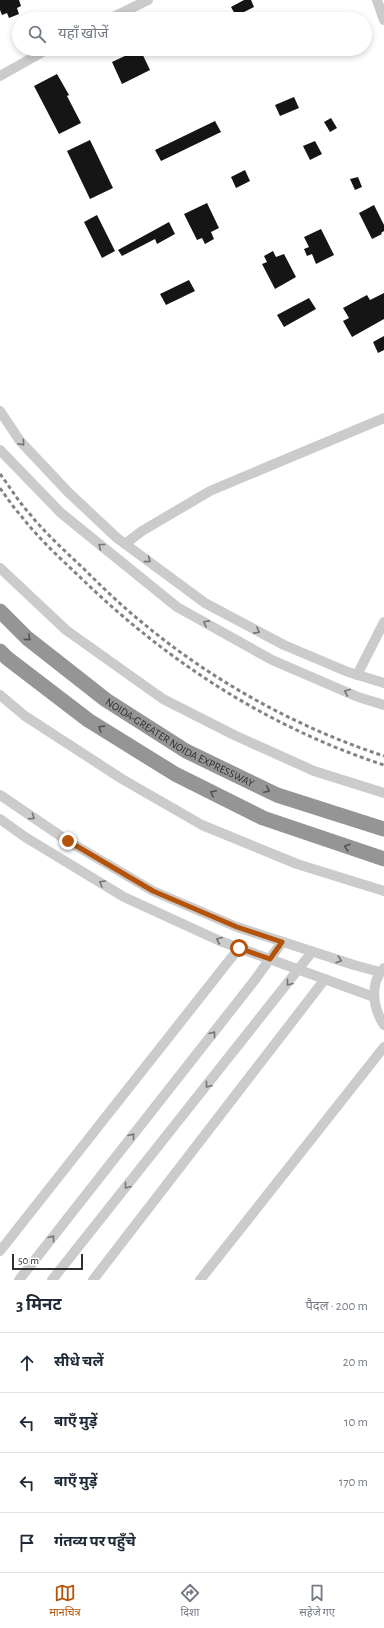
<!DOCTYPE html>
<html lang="hi">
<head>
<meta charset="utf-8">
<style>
	body { margin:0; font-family:"Alegreya Sans","Noto Sans Devanagari",sans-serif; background:#f2f2f3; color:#1f2937 }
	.scale { position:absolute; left:12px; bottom:10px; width:71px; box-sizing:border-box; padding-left:4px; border:2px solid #2e2e2e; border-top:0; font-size:11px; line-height:14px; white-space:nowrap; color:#2e2e2e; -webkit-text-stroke:3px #fff; paint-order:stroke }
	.stop { position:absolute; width:12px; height:12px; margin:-9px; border:3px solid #b45309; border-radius:50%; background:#fff }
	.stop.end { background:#b45309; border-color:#fff; box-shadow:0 1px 4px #0008 }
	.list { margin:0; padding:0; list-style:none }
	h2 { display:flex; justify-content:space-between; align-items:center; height:52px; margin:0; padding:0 16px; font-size:17px }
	h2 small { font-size:13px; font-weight:400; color:#747a83 }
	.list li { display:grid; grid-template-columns:26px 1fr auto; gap:12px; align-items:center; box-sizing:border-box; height:60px; padding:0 16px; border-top:1px solid #e0e1e3 }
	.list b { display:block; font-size:15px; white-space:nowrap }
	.list em { font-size:13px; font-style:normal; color:#747a83 }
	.icon { flex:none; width:22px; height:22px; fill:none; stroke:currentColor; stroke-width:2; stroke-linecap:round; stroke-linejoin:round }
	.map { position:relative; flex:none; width:384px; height:1280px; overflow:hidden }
	.search { position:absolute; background:#fff; box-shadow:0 2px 6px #0003; left:12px; right:12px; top:12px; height:44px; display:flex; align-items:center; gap:10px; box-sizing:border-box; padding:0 14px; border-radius:22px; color:#747a83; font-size:15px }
	.sheet { height:292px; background:#fff }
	nav { display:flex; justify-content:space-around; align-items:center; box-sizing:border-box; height:56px; border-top:1px solid #e0e1e3; background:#fff; font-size:11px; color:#747a83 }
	nav a { display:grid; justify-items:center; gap:2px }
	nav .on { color:#b45309 }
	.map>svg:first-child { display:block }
	.building { fill:#151515 }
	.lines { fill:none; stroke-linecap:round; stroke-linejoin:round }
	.minor { stroke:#cbcbcb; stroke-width:10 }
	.highway { stroke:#959595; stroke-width:15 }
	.rail { stroke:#838383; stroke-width:3; stroke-dasharray:4 3; stroke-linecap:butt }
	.oneway { stroke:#757575 }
	.oneway2 { stroke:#525252 }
	.route { stroke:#b45309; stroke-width:5 }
	.labels { text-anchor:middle; stroke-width:4; stroke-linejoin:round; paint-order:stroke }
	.street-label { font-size:11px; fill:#2e2e2e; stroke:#fff }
</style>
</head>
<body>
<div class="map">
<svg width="384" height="1280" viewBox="0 0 384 1280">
	<rect width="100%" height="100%" fill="#fff"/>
	<g class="building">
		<polygon points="0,0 19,0 21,6 17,8 19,14 9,18 7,13 2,15 0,10"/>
		<polygon points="244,0 251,0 254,7 236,16 231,7"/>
		<polygon points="140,49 150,70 122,84 112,62"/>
		<polygon points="57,74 69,95 67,96 81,123 59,134 34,86"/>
		<polygon points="294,97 299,108 280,116 275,105"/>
		<polygon points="331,118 337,128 330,132 324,122"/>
		<polygon points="215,121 221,132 161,161 155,150"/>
		<polygon points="90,140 113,188 90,199 67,151"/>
		<polygon points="315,141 322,154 310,160 303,146"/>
		<polygon points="245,170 250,181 236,188 231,177"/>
		<polygon points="358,177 362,187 355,190 350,179"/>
		<polygon points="207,203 219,228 211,232 214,239 205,244 202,238 197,240 184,214"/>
		<polygon points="374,205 384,225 384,231 381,233 382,234 372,239 359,213"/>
		<polygon points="97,215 115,251 102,258 84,222"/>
		<polygon points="169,222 175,234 157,244 155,239 122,256 118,250"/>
		<polygon points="321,229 334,255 316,264 312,254 307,256 304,249 309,247 304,237"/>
		<polygon points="273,251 276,257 284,254 296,277 275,289 262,264 267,262 264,256"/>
		<polygon points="189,280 195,291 166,305 160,294"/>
		<polygon points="384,293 384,319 352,337 343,321 349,318 343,308 367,295 370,300"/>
		<polygon points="309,298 316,309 284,327 277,315"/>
		<polygon points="384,336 384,350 378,353 373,342"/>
	</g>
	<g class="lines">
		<g class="minor">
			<polyline points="377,0 384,20"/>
			<polyline points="109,19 148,0"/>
			<polyline points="0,76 48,49"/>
			<polyline points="0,411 20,441 68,492 117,538 205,603 284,645 348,672 384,683"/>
			<polyline points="0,450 61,513 177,607 272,660 358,697 384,705"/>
			<polyline points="125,544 142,531 210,491 384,418"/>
			<polyline points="0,568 66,630 163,699 234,735 314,771 384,793"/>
			<polyline points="357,675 384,622"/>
			<polyline points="0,695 25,716 122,779 202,825 297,864 384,891"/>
			<polyline points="0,795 68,841 153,891 237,927 354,965 380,972"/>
			<polyline points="0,819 25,837 124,897 220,941 374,997"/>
			<path d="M384,968C369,984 373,1008 384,1025"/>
			<polyline points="0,1251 239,948"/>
			<polyline points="19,1280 254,981 282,942"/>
			<polyline points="52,1280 312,952"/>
			<polyline points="93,1280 325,979"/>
			<polyline points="200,1280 384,1047"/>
		</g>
		<g class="highway">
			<path id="s1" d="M0,611L27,638L106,700L186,751L277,795L384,829"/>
			<polyline points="0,651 7,658 88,720 175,774 263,818 384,859"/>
		</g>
		<g class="rail">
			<path d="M0,474C10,487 18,501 29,513C45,533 65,551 84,569C103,588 123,607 144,624C214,682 298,728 384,756"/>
			<path d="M0,488C7,498 14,508 22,517C40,540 62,560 83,580C169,663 270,728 384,765"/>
		</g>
	</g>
	<defs><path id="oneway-chevron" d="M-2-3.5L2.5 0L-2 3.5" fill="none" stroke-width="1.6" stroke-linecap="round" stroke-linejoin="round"/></defs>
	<g class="oneway">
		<use href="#oneway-chevron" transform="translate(22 443) rotate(49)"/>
		<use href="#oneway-chevron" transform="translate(101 546) rotate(-141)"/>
		<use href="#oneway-chevron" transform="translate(148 560) rotate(37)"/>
		<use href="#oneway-chevron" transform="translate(206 623) rotate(-151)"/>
		<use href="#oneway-chevron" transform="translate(257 631) rotate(28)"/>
		<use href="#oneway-chevron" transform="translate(347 692) rotate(-157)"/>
		<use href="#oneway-chevron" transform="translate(32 817) rotate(34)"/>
		<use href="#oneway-chevron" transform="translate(102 883) rotate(-149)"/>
		<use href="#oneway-chevron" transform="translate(219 940) rotate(-157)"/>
		<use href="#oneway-chevron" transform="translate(339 960) rotate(18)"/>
		<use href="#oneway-chevron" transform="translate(289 983) rotate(128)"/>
		<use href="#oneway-chevron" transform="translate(213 1034) rotate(-52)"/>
		<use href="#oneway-chevron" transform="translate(208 1085) rotate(128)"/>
		<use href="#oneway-chevron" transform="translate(132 1136) rotate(-52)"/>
		<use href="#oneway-chevron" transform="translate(127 1186) rotate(128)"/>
		<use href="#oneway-chevron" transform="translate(52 1238) rotate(-52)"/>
	</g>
	<g class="oneway2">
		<use href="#oneway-chevron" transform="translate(28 638) rotate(41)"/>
		<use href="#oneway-chevron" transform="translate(101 728) rotate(-148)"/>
		<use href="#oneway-chevron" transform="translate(267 790) rotate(26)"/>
		<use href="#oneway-chevron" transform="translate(213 793) rotate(-154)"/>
		<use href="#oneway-chevron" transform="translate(347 847) rotate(-161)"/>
	</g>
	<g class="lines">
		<polyline class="route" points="68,841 153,891 237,927 282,942 270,959 239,948"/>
	</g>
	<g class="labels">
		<g class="street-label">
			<text dy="4" stroke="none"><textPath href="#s1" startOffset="224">NOIDA-GREATER NOIDA EXPRESSWAY</textPath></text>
		</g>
	</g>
</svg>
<div class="scale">50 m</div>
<div class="stop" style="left:239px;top:948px"></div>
<div class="stop end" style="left:68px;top:841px"></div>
<div class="search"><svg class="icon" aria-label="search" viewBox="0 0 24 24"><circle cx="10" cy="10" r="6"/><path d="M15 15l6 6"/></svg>यहाँ खोजें</div>
</div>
<section class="sheet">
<h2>3 मिनट<small>पैदल · 200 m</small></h2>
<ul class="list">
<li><svg class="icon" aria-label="ahead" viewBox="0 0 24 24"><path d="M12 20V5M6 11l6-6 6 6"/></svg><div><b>सीधे चलें</b></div><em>20 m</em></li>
<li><svg class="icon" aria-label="left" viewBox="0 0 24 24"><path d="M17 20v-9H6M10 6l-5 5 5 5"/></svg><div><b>बाएँ मुड़ें</b></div><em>10 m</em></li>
<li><svg class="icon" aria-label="left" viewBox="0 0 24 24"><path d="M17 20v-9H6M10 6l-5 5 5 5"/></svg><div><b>बाएँ मुड़ें</b></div><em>170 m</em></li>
<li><svg class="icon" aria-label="arrive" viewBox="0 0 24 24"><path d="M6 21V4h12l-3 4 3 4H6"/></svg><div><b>गंतव्य पर पहुँचे</b></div></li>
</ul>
</section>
<nav>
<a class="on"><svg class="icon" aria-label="map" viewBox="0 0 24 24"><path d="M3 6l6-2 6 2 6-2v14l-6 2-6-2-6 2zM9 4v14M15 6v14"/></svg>मानचित्र</a>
<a><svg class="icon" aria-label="directions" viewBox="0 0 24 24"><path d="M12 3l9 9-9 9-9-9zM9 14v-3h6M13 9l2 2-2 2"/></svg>दिशा</a>
<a><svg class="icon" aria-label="saved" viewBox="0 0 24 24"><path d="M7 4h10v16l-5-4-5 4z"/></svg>सहेजे गए</a>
</nav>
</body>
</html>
